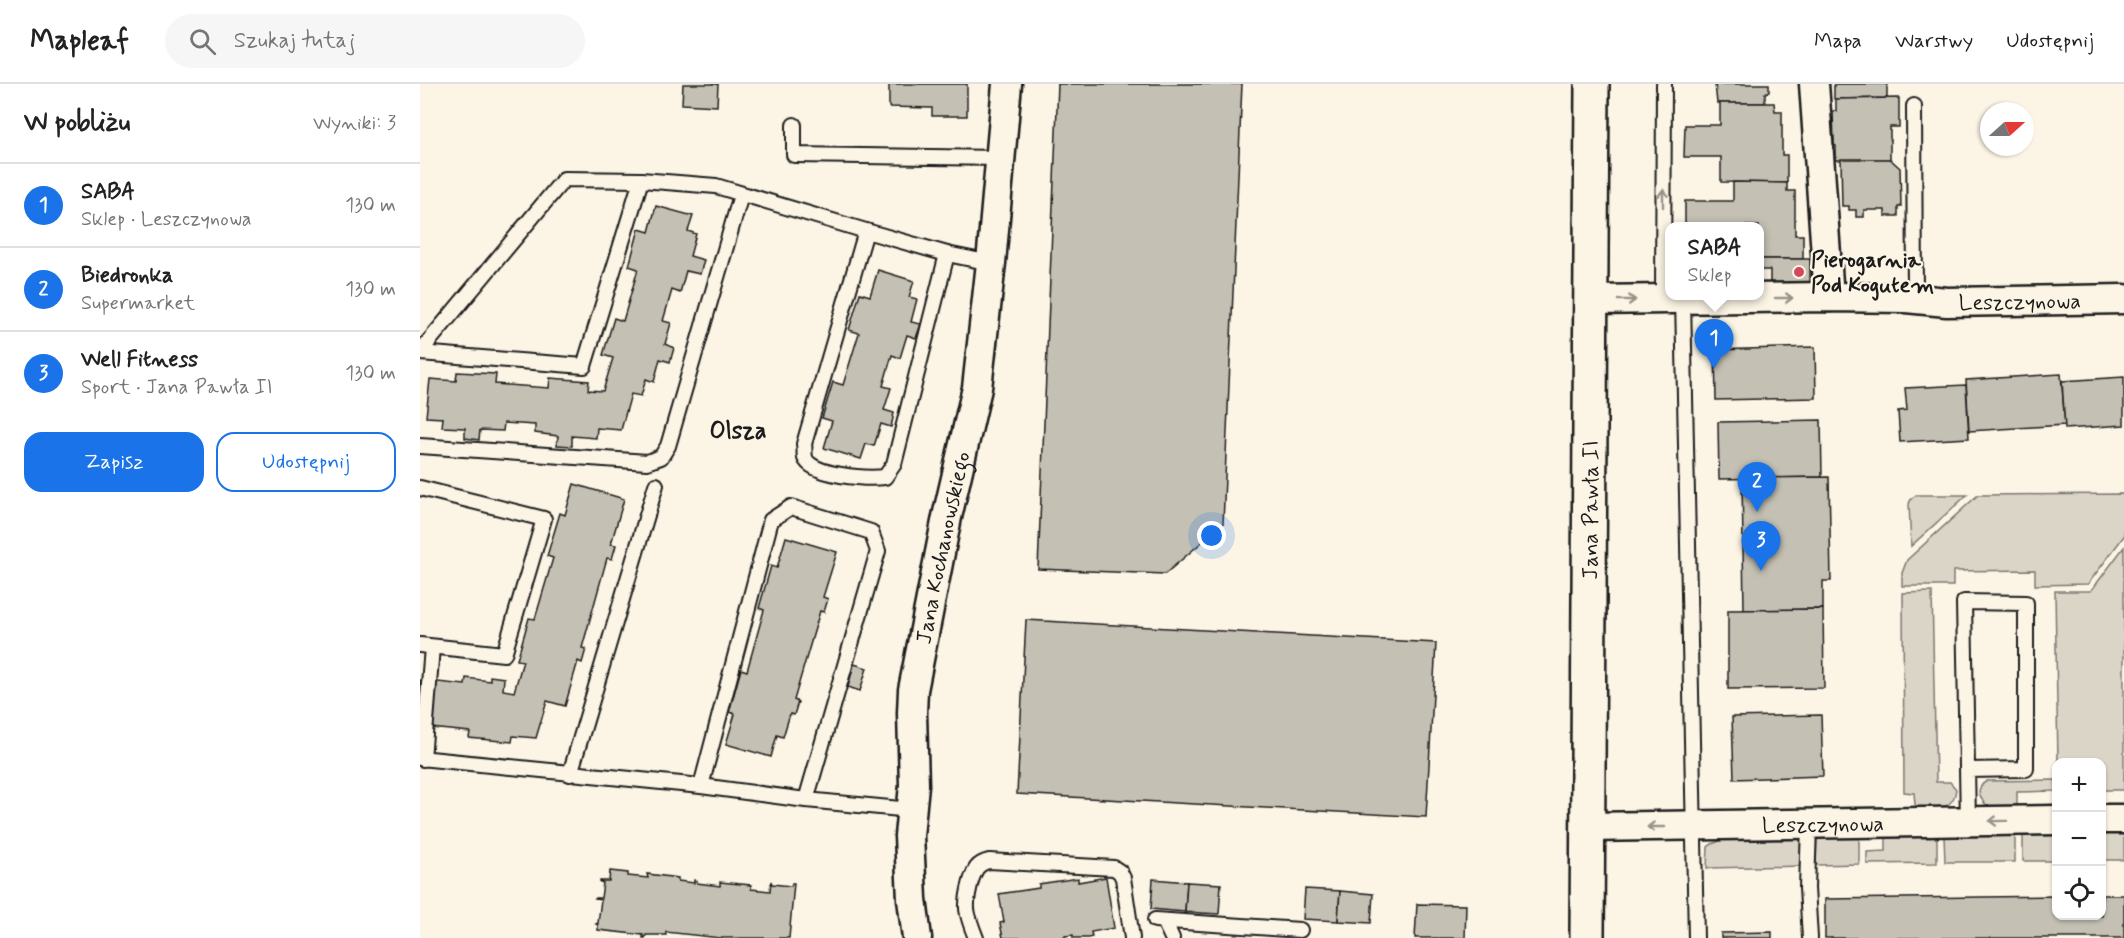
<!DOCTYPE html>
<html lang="pl">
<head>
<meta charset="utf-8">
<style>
	body { margin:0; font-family:Mynerve,sans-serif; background:#f6f6f6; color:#222 }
	.controls { position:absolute; right:18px; bottom:18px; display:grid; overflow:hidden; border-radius:12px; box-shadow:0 2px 4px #0004 }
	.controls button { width:54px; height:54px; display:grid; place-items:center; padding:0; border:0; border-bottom:2px solid #e0e0e0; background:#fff; color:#222; font:30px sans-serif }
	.compass { position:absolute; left:1560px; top:18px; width:54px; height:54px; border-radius:50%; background:#fff; box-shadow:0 2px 4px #0004; rotate:69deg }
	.you { position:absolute; left:792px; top:452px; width:21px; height:21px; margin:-15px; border:4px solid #fff; border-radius:50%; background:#1a73e8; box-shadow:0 0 0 9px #1a73e833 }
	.badge { display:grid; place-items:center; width:39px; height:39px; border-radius:50%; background:#1a73e8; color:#fff; font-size:20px; font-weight:700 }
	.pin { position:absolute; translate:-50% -50px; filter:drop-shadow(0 2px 3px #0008) }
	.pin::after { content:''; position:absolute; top:32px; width:21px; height:18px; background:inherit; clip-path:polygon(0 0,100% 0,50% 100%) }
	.popup { position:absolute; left:1245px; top:138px; width:99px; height:78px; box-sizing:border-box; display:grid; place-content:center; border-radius:12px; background:#fff; filter:drop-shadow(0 2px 4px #0005); font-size:20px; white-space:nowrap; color:#767676 }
	.popup b { font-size:22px; color:#222 }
	.popup::after { content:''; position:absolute; left:50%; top:100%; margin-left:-12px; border:12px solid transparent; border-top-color:#fff }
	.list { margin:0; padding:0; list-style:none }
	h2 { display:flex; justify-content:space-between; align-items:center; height:78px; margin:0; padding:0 24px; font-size:26px }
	h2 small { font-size:20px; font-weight:400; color:#767676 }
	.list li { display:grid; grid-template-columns:39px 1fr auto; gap:18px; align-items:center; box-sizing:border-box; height:84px; padding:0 24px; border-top:2px solid #e0e0e0 }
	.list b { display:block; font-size:22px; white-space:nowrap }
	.list p { margin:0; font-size:20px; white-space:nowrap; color:#767676 }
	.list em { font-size:20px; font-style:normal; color:#767676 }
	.actions { display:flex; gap:12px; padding:18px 24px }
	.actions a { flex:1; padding:14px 0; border:2px solid #1a73e8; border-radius:18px; text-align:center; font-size:21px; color:#1a73e8 }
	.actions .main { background:#1a73e8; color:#fff }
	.icon { flex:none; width:33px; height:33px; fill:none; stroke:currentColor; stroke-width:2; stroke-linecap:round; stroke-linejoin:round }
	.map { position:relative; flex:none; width:1704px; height:854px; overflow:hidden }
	header { display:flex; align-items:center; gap:36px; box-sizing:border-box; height:84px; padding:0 30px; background:#fff; border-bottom:2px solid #e0e0e0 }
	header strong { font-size:28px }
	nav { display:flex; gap:33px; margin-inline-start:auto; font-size:21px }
	.search { width:420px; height:54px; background:#f6f6f6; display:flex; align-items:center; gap:15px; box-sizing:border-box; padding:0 21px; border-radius:33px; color:#767676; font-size:22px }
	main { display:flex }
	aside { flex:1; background:#fff }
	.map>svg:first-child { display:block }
	.green { fill:#dbd5c8; stroke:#7c7872; stroke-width:1.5 }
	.building { fill:#c4c0b3; stroke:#1c1c1c; stroke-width:1.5 }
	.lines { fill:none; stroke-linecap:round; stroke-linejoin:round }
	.lane-casing { stroke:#1c1c1c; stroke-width:18 }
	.street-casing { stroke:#1c1c1c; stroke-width:33 }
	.secondary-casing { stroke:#1c1c1c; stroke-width:38 }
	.lane { stroke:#fcf5e5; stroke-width:14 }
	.street { stroke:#fcf5e5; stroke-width:28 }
	.secondary { stroke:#fcf5e5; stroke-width:33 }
	.oneway { stroke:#97938b }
	.poi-dot { fill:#d1495b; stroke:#fcf5e5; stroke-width:2 }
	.labels { text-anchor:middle; stroke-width:4.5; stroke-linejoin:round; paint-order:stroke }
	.poi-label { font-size:22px; font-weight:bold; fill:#1c1c1c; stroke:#fcf5e5; text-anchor:start }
	.street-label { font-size:22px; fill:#1c1c1c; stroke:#fcf5e5 }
	.neighbourhood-label { font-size:24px; font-weight:bold; fill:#1c1c1c; stroke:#fcf5e5 }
</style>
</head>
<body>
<header>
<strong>Mapleaf</strong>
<div class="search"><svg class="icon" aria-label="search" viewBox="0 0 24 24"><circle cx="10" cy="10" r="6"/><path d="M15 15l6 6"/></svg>Szukaj tutaj</div>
<nav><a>Mapa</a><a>Warstwy</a><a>Udostępnij</a></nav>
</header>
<main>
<aside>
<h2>W pobliżu<small>Wyniki: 3</small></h2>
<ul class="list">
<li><span class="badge">1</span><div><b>SABA</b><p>Sklep · Leszczynowa</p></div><em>130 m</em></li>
<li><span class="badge">2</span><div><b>Biedronka</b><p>Supermarket</p></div><em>130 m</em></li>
<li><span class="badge">3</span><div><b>Well Fitness</b><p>Sport · Jana Pawła II</p></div><em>130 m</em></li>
</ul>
<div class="actions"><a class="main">Zapisz</a><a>Udostępnij</a></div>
</aside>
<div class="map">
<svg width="1704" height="854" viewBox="0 0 1704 854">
	<rect width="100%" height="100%" fill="#fcf5e5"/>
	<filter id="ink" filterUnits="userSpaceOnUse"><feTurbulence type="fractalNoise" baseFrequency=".0167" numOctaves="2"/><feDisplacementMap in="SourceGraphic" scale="12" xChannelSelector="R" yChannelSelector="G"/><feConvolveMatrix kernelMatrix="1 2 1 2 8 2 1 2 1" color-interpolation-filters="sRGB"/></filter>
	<g filter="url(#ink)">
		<g class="green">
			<polygon points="1704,410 1704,452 1668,500 1615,501 1615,486 1533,487 1533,502 1482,502 1482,489 1487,476 1558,411"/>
			<polygon points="1496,411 1547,411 1491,462 1489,420 1491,415"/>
			<polygon points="1704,463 1704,706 1682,706 1682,678 1638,678 1635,507 1671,507"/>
			<path d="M1512,508L1516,698H1530L1536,705C1534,727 1515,725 1498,726L1495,720L1494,709L1484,708L1483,509Z"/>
			<path d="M1636,696V707L1597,708V723L1574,727C1563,720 1551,706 1567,697Z"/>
			<polygon points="1636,750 1636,777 1603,777 1603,751"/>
			<rect x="1682" y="750" width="22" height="26"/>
			<polygon points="1595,751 1595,778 1525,778 1524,752"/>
			<polygon points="1466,752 1517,752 1517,779 1447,780 1447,768 1466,767"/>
			<polygon points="1384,753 1383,782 1287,784 1288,763 1292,760 1307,754"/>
			<polygon points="1439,753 1439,780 1396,781 1397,754"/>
		</g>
		<g class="building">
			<polygon points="263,0 298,0 297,22 262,20"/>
			<polygon points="469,0 547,0 547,32 512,32 512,24 469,23"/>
			<polygon points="638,0 822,0 803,440 745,490 618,485"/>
			<polygon points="1295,0 1349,0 1349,8 1345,9 1345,19 1297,19"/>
			<polygon points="1414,0 1467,0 1467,14 1414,15"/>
			<polygon points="1479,14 1479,43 1470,43 1470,75 1416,76 1416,62 1414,61 1413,27 1416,27 1416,15"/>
			<polygon points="1300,19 1354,19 1355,27 1362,27 1362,71 1367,71 1367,99 1301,98 1301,73 1264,73 1265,41 1300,41"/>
			<polygon points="1421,75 1470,75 1480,84 1481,123 1478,123 1478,132 1465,132 1465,126 1444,126 1444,133 1436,133 1436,126 1429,126 1429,122 1422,122"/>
			<polygon points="1313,98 1367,99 1367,107 1375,107 1375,151 1383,151 1383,175 1339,175 1339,142 1265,142 1265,117 1313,117"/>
			<polygon points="236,122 273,132 268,147 276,150 270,172 284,176 280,190 266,187 260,209 252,206 243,237 251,239 245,260 254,264 250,278 240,275 234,298 226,295 221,312 211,310 201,346 177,344 176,354 152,352 152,362 137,361 138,352 115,349 115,341 84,339 83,347 60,346 59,356 45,354 45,344 22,343 23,334 6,333 10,295 36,297 37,288 76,290 75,300 129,304 130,294 169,297 168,306 183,307 193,274 183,271 194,234 203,237 218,185 209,182 219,145 229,148"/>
			<polygon points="1339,175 1390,175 1390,199 1350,199 1350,186 1339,186"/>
			<polygon points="458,186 494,197 489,213 497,215 491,238 501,240 496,254 487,251 480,274 472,271 463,302 471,304 464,326 474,329 471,343 461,340 454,362 446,360 441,375 404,364 412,337 402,334 413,298 423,301 439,249 429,246 440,209 450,212"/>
			<polygon points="1395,263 1396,314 1296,316 1295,266"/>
			<polygon points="1641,290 1645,341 1549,347 1546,296"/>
			<polygon points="1704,293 1704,341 1645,345 1642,297"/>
			<polygon points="1546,301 1549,354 1480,358 1478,327 1487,326 1485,304"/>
			<polygon points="1401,336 1402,393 1299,395 1298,338"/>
			<polygon points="1409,393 1411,497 1403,497 1403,525 1324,526 1322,394"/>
			<polygon points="154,400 204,415 191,460 196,461 192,475 187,474 162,564 166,565 162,579 158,577 145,622 127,617 116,654 93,652 92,658 49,654 50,648 0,643 0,596 45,601 46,594 70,597 70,592 84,594 83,606 94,608 103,577 97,576 109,534 115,535 133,474 127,472 140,429 145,431"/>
			<polygon points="366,453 417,468 403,513 408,515 404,528 400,527 374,616 378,618 374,631 370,630 363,653 357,651 351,673 306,660 315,630 309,628 321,585 327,587 344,526 339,524 351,482 357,484"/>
			<polygon points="1403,525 1404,604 1308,605 1308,526"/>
			<polygon points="606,536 1016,559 1006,733 597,710"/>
			<polygon points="434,580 447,584 440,607 428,603"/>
			<polygon points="1401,631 1403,692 1314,695 1312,633"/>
			<polygon points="190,787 208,789 208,792 228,794 227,790 258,794 258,797 274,799 274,796 277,797 277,799 300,802 300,798 331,801 331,805 350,807 351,797 352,800 371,802 372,799 374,799 369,854 301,854 246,848 246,851 226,851 225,854 223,854 223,851 178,846 178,841 176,840 178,839 181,816 175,815 176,814 181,814 183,799 180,798 180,797 189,797"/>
			<polygon points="686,793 694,844 671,848 672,853 668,854 653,854 653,851 645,852 645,854 583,854 580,839 584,838 579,810 619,804 619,800 658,794 658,798"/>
			<polygon points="733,795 767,798 765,828 731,825"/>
			<polygon points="767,798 801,800 799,830 765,828"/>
			<polygon points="885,805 920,807 918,837 883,835"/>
			<polygon points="920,807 953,810 951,839 918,837"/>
			<polygon points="1682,811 1704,811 1704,854 1405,854 1405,815 1636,812 1636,832 1682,832"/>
			<polygon points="997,820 1046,821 1045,854 995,854"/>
			<polygon points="1352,848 1352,854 1301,854 1301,849"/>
		</g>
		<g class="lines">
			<g class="lane-casing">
				<g id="lane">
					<polyline points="1494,22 1495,216"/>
					<polyline points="374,41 374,71 580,74"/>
					<path d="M446,147L384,360C385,364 384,370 385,374C392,392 447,395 465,393L474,380L527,170"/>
					<polyline points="1243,214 1244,0"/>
					<polyline points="1263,214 1276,854"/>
					<polyline points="0,268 144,95 221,96 296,102 446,147 527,170 571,179"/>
					<polyline points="0,269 164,282 221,96"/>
					<polyline points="0,362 227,378 241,373 248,362 321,111"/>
					<polyline points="0,404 124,435 84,570 0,561"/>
					<polyline points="0,674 281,702 386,716 491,726"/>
					<polyline points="3,675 12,563"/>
					<polyline points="1547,686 1606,685 1606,519 1544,518 1548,738"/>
					<polyline points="150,690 236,401"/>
					<polyline points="281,702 351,436 371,423 451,448 458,467 386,716"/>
					<polyline points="1389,741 1387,804 1390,854"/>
					<polyline points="735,836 880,846"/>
					<polyline points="744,837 752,854"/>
					<path d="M556,854C546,829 544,823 551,797C555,785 557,780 569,777L694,784L700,788L703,794L712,854"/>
				</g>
			</g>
			<g class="street-casing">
				<g id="street">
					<polyline points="1394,0 1409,213"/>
					<path id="s1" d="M1171,216L1409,213L1486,214L1527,218L1704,215"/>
					<polyline points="1682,735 1704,735"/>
					<path id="s2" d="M1167,743L1636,736"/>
					<path id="s3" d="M497,854L492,815L489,752L494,701L492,629L493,606L527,433L557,304L571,179L587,0"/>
				</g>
			</g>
			<g class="secondary-casing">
				<g id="secondary">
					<path id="s4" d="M1167,854L1172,0"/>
				</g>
			</g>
			<use href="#lane" class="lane"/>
			<use href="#street" class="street"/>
			<use href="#secondary" class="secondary"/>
		</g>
		<defs><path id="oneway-shaft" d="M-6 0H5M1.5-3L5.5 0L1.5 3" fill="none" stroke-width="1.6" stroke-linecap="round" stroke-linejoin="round" transform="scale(1.5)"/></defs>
		<g class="oneway">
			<use href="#oneway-shaft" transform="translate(1243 114) rotate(-90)"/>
			<use href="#oneway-shaft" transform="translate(1364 214)"/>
			<use href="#oneway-shaft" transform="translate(1207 216)"/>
			<use href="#oneway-shaft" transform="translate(1578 737) rotate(179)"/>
			<use href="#oneway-shaft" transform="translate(1236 743) rotate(180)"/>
		</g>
	</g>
	<circle class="poi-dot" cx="1379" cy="188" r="6"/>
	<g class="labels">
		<g class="poi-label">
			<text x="1391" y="183">Pierogarnia<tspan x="1391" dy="25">Pod Kogutem</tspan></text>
		</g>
		<g class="street-label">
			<text dy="8" stroke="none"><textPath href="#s1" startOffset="429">Leszczynowa</textPath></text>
			<text dy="8" stroke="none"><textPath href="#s4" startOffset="428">Jana Pawła II</textPath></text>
			<text dy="8" stroke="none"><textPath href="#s3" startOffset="394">Jana Kochanowskiego</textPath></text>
			<text dy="8" stroke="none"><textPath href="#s2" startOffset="236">Leszczynowa</textPath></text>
		</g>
		<g class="neighbourhood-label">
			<text x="318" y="354">Olsza</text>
		</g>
	</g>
</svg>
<div class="controls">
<button>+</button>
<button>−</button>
<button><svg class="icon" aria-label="locate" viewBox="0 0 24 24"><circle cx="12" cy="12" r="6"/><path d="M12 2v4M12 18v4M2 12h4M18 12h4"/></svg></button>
</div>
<svg class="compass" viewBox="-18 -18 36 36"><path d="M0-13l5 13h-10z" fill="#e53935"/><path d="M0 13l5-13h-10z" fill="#767676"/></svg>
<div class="you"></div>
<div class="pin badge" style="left:1294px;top:285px">1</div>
<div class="popup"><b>SABA</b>Sklep</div>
<div class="pin badge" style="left:1337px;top:428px">2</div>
<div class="pin badge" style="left:1341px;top:487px">3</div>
</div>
</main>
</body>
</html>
